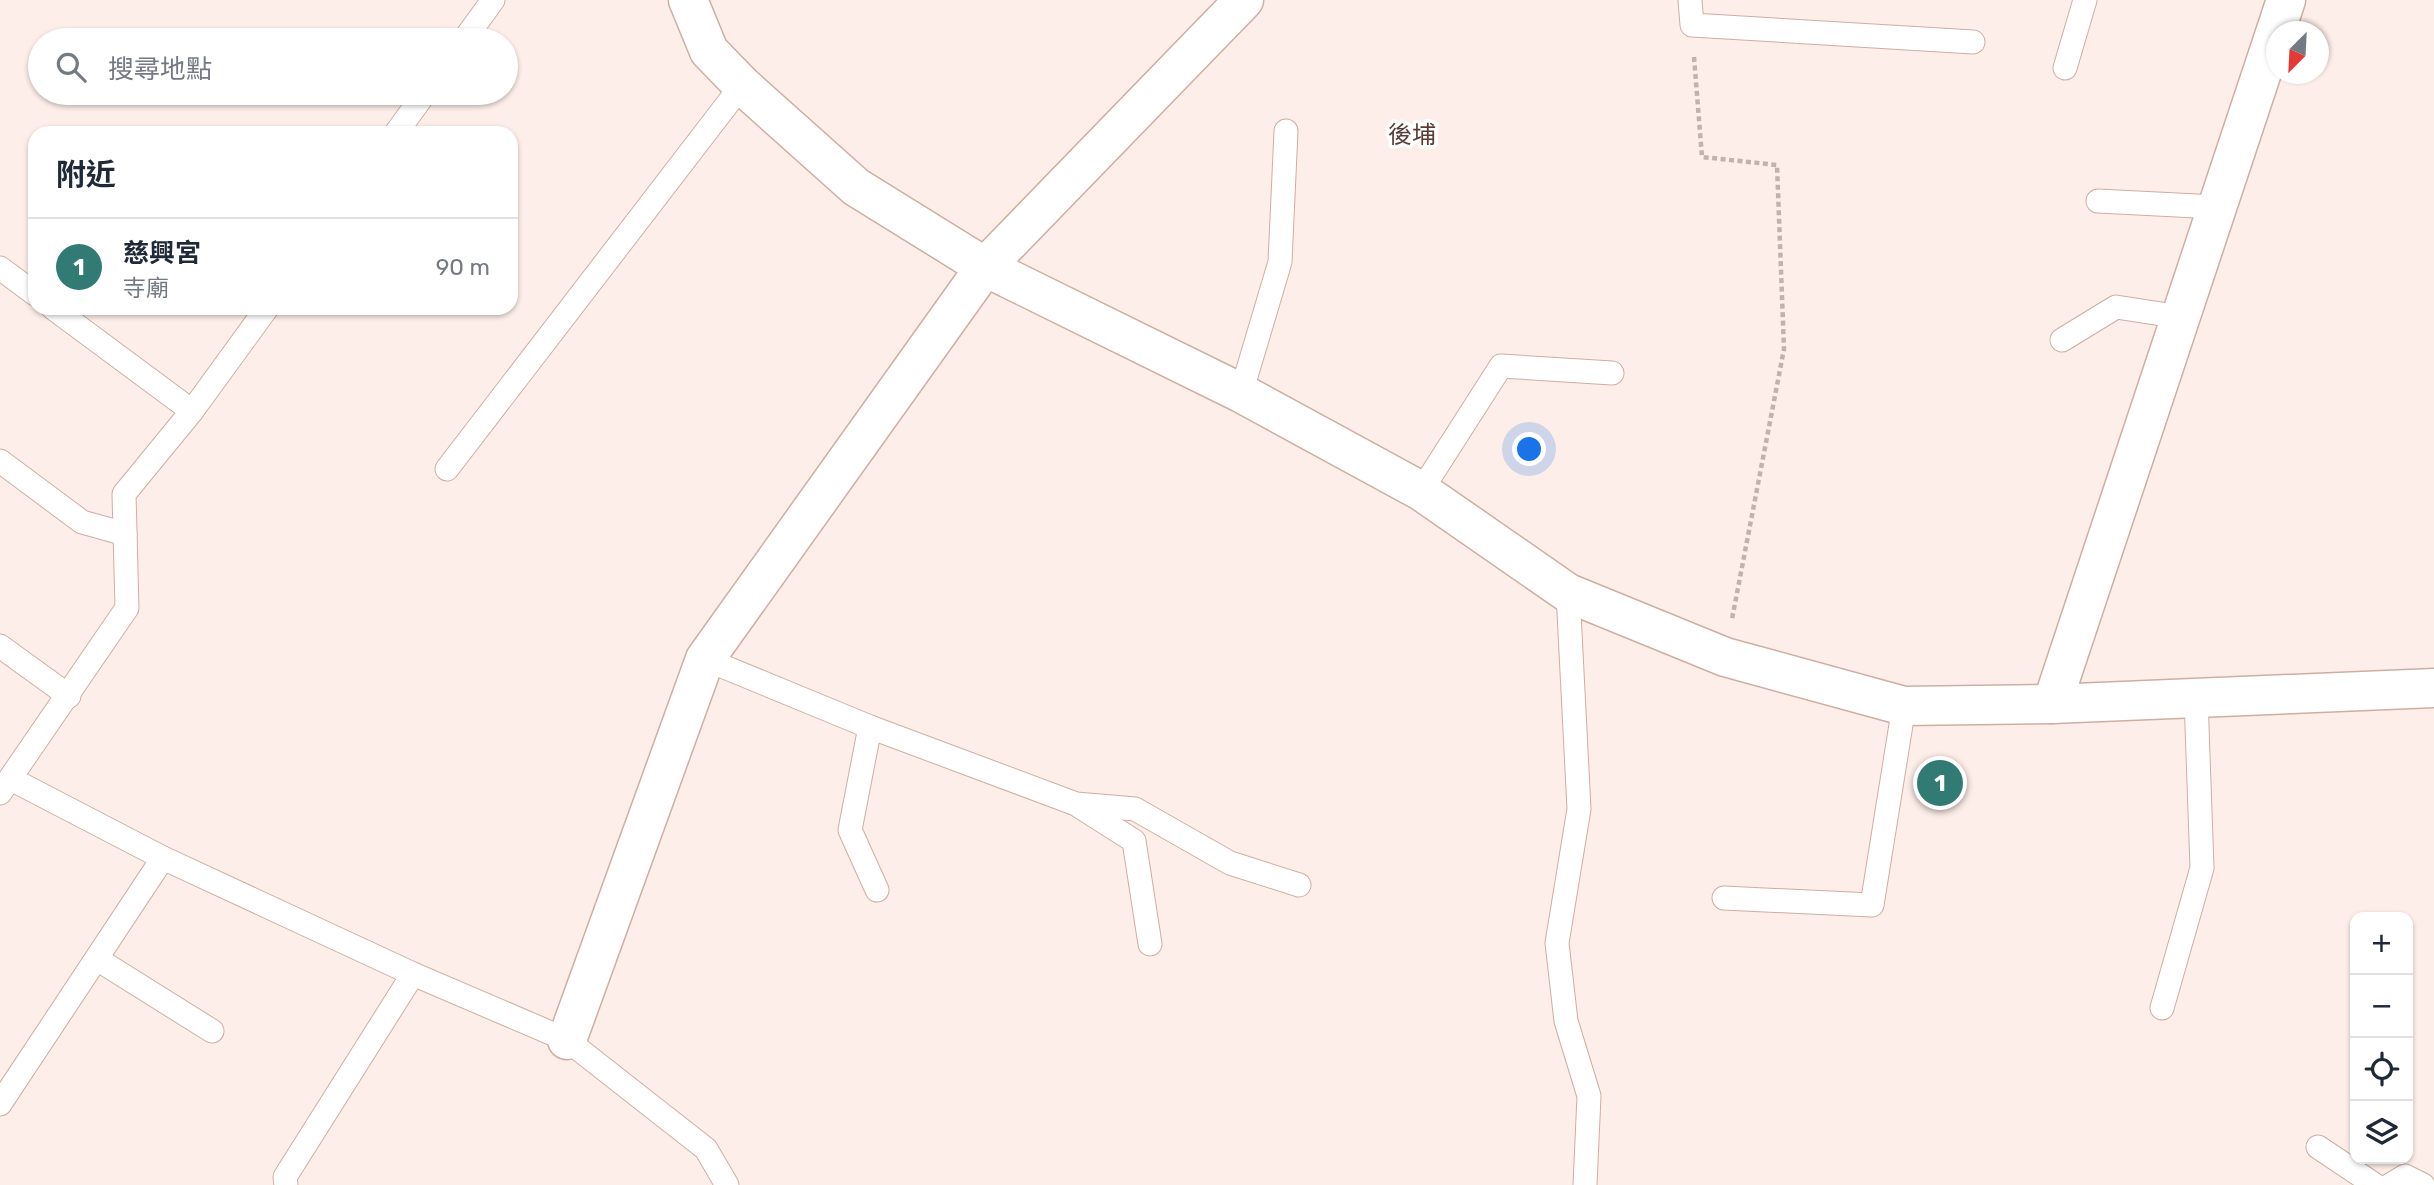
<!DOCTYPE html>
<html lang="zh-TW">
<head>
<meta charset="utf-8">
<style>
	body { margin:0; font-family:Rubik,"Noto Sans TC",sans-serif; background:#f6f6f7; color:#1f2937 }
	.controls { position:absolute; right:21px; bottom:21px; display:grid; overflow:hidden; border-radius:14px; box-shadow:0 2px 5px #0004 }
	.controls button { width:63px; height:63px; display:grid; place-items:center; padding:0; border:0; border-bottom:2px solid #e0e1e3; background:#fff; color:#1f2937; font:35px sans-serif }
	.compass { position:absolute; left:2266px; top:21px; width:63px; height:63px; border-radius:50%; background:#fff; box-shadow:0 2px 5px #0004; rotate:204deg }
	.you { position:absolute; left:1530px; top:450px; width:24px; height:24px; margin:-18px; border:5px solid #fff; border-radius:50%; background:#1a73e8; box-shadow:0 0 0 10px #1a73e833 }
	.badge { display:grid; place-items:center; width:46px; height:46px; border-radius:50%; background:#327a74; color:#fff; font-size:23px; font-weight:700 }
	.pin { position:absolute; translate:-50% -50%; border:4px solid #fff; box-shadow:0 2px 7px #0006 }
	.list { margin:0; padding:0; list-style:none }
	h2 { display:flex; justify-content:space-between; align-items:center; height:91px; margin:0; padding:0 28px; font-size:30px }
	h2 small { font-size:23px; font-weight:400; color:#747a83 }
	.list li { display:grid; grid-template-columns:46px 1fr auto; gap:21px; align-items:center; box-sizing:border-box; height:98px; padding:0 28px; border-top:2px solid #e0e1e3 }
	.list b { display:block; font-size:26px; white-space:nowrap }
	.list p { margin:0; font-size:23px; white-space:nowrap; color:#747a83 }
	.list em { font-size:23px; font-style:normal; color:#747a83 }
	.icon { flex:none; width:38px; height:38px; fill:none; stroke:currentColor; stroke-width:2; stroke-linecap:round; stroke-linejoin:round }
	.map { position:relative; flex:none; width:2434px; height:1185px; overflow:hidden }
	.search { position:absolute; background:#fff; box-shadow:0 2px 5px #0004; left:28px; top:28px; width:490px; height:77px; display:flex; align-items:center; gap:18px; box-sizing:border-box; padding:0 24px; border-radius:38px; color:#747a83; font-size:26px }
	.panel { position:absolute; background:#fff; box-shadow:0 2px 5px #0004; left:28px; top:126px; width:490px; height:189px; border-radius:21px }
	.map>svg:first-child { display:block }
	.lines { fill:none; stroke-linecap:round; stroke-linejoin:round }
	.lane-casing { stroke:#cfaea2; stroke-width:25 }
	.street-casing { stroke:#cfaea2; stroke-width:41 }
	.secondary-casing { stroke:#cfaea2; stroke-width:41 }
	.path { stroke:#c1b2ad; stroke-width:4.5; stroke-dasharray:5 3.5; stroke-linecap:butt }
	.lane { stroke:#fff; stroke-width:23 }
	.street { stroke:#fff; stroke-width:38 }
	.secondary { stroke:#fff; stroke-width:38 }
	.labels { text-anchor:middle; stroke-width:7; stroke-linejoin:round; paint-order:stroke }
	.quarter-label { font-size:24px; fill:#5a3e33; stroke:#fff }
</style>
</head>
<body>
<div class="map">
<svg width="2434" height="1185" viewBox="0 0 2434 1185">
	<rect width="100%" height="100%" fill="#fdeee9"/>
	<g class="lines">
		<g class="lane-casing">
			<g id="lane">
				<polyline points="1690,0 1692,25 1973,42"/>
				<polyline points="464,40 493,0"/>
				<polyline points="2065,68 2085,0"/>
				<polyline points="396,133 425,93"/>
				<polyline points="2098,201 2216,207"/>
				<polyline points="0,268 35,294"/>
				<polyline points="53,308 192,411"/>
				<polyline points="2062,340 2116,307 2181,317"/>
				<polyline points="1241,393 1280,262 1286,131"/>
				<polyline points="0,461 82,522 125,534"/>
				<polyline points="447,469 742,85"/>
				<polyline points="1421,491 1501,366 1612,373"/>
				<polyline points="1568,593 1579,809 1557,943 1566,1021 1589,1096 1585,1185"/>
				<polyline points="0,646 69,696"/>
				<polyline points="705,659 870,727 1076,804 1135,809 1230,863 1299,885"/>
				<polyline points="870,727 850,830 877,890"/>
				<polyline points="11,779 163,858 413,974 567,1040 706,1149 727,1185"/>
				<polyline points="0,793 127,608 124,494 192,411 267,308"/>
				<polyline points="1079,806 1134,841 1150,944"/>
				<polyline points="1724,898 1872,905 1904,706"/>
				<polyline points="97,959 212,1031"/>
				<polyline points="2162,1008 2202,868 2196,698"/>
				<polyline points="0,1104 163,858"/>
				<polyline points="2318,1147 2375,1185"/>
				<polyline points="286,1185 285,1177 413,974"/>
				<polyline points="2390,1185 2405,1176 2423,1185"/>
			</g>
		</g>
		<g class="street-casing">
			<g id="street">
				<polyline points="688,0 709,51 742,85 856,187 985,267 1241,393 1421,491 1568,593 1725,657 1904,706 2052,704"/>
				<polyline points="567,1040 705,659 985,267 1244,0"/>
			</g>
		</g>
		<g class="secondary-casing">
			<polyline id="secondary" points="2286,0 2052,704 2434,688"/>
		</g>
		<polyline class="path" points="1694,57 1702,157 1777,165 1784,349 1732,619"/>
		<use href="#lane" class="lane"/>
		<use href="#street" class="street"/>
		<use href="#secondary" class="secondary"/>
	</g>
	<g class="labels">
		<g class="quarter-label">
			<text x="1412" y="143">後埔</text>
		</g>
	</g>
</svg>
<div class="controls">
<button>+</button>
<button>−</button>
<button><svg class="icon" aria-label="locate" viewBox="0 0 24 24"><circle cx="12" cy="12" r="6"/><path d="M12 2v4M12 18v4M2 12h4M18 12h4"/></svg></button>
<button><svg class="icon" aria-label="layers" viewBox="0 0 24 24"><path d="M12 4l9 5-9 5-9-5zM3 14l9 5 9-5"/></svg></button>
</div>
<svg class="compass" viewBox="-18 -18 36 36"><path d="M0-13l5 13h-10z" fill="#e53935"/><path d="M0 13l5-13h-10z" fill="#747a83"/></svg>
<div class="you"></div>
<div class="pin badge" style="left:1940px;top:783px">1</div>
<div class="search"><svg class="icon" aria-label="search" viewBox="0 0 24 24"><circle cx="10" cy="10" r="6"/><path d="M15 15l6 6"/></svg>搜尋地點</div>
<section class="panel">
<h2>附近<small></small></h2>
<ul class="list">
<li><span class="badge">1</span><div><b>慈興宮</b><p>寺廟</p></div><em>90 m</em></li>
</ul>
</section>
</div>
</body>
</html>
